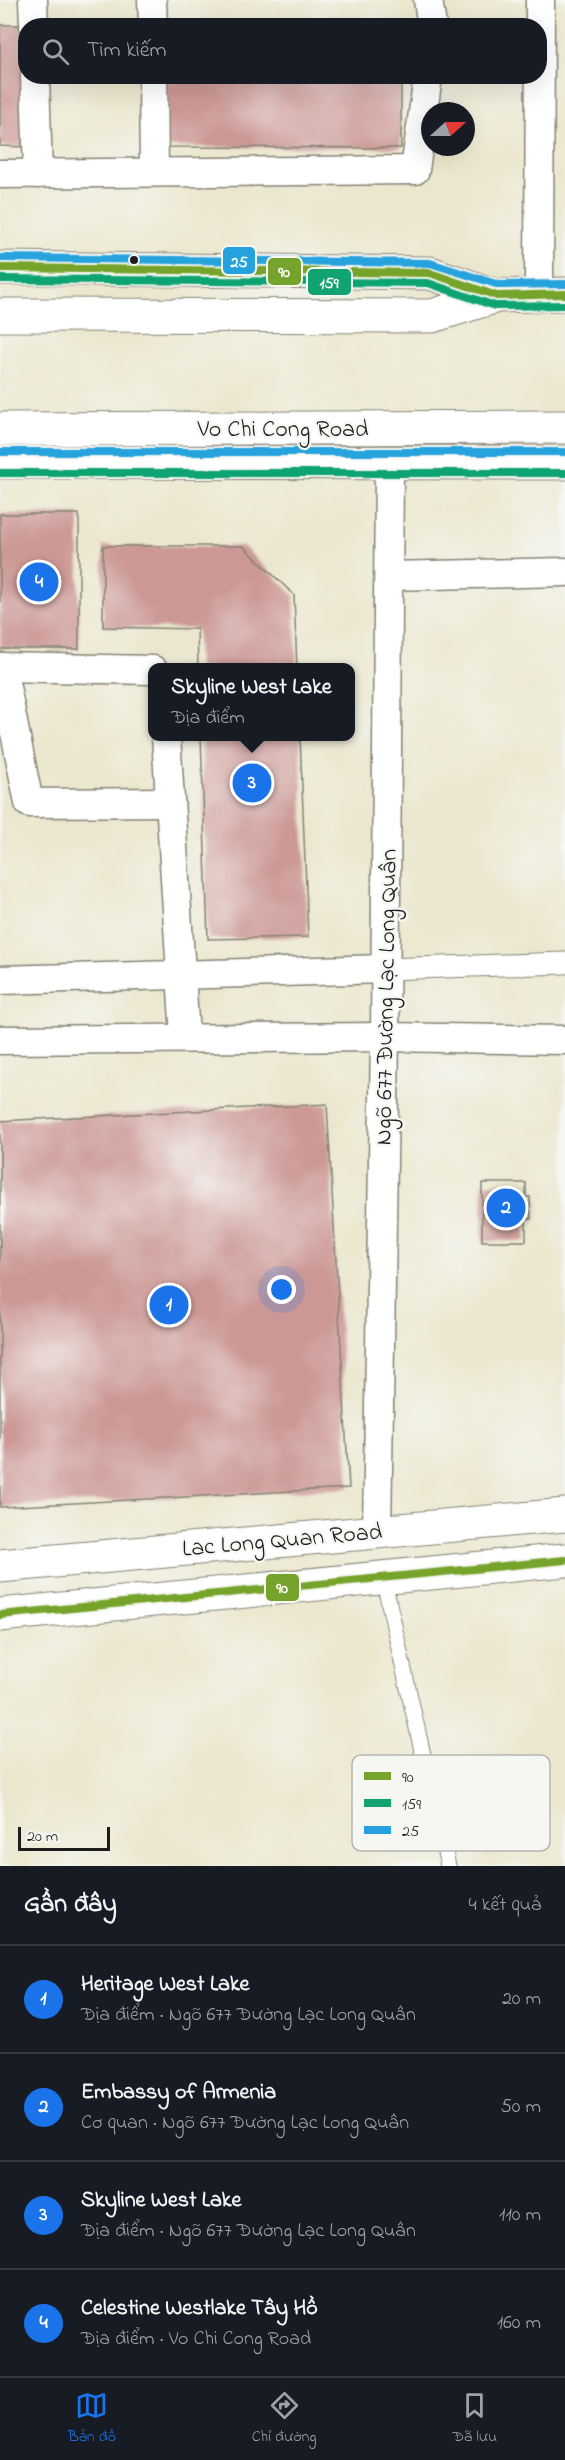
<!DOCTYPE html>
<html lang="vi">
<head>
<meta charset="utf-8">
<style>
	body { margin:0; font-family:"Indie Flower",sans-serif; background:#20242c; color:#f1f3f6 }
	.compass { position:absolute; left:421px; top:102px; width:54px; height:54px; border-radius:50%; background:#171b24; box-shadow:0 6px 24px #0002; rotate:69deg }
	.scale { position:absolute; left:18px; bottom:15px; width:92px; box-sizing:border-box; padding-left:6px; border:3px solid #1c1c1c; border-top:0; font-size:16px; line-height:21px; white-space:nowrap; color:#1c1c1c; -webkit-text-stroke:4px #f6f6f2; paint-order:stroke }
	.you { position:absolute; left:282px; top:1290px; width:21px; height:21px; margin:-15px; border:4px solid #fff; border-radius:50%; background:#1a73e8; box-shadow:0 0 0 9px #1a73e833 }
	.badge { display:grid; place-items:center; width:39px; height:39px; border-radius:50%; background:#1a73e8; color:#fff; font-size:20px; font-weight:700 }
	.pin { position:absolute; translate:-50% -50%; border:3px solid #fff; box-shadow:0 2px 6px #0006 }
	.popup { position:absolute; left:148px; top:663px; width:207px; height:78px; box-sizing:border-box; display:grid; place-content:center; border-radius:12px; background:#171b24; filter:drop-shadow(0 2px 4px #0005); font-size:20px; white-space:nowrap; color:#9ea1a6 }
	.popup b { font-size:22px; color:#f1f3f6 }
	.popup::after { content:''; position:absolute; left:50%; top:100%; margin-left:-12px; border:12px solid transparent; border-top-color:#171b24 }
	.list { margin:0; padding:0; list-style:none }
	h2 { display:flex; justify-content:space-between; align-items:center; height:78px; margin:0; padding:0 24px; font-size:26px }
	h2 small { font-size:20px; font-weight:400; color:#9ea1a6 }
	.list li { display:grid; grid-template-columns:39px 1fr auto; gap:18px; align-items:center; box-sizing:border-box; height:108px; padding:0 24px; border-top:2px solid #363941 }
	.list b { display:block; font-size:22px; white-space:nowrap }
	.list p { margin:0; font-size:20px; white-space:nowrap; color:#9ea1a6 }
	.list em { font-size:20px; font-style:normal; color:#9ea1a6 }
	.icon { flex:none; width:33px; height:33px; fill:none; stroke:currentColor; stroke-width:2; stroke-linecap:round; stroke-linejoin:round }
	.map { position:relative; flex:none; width:565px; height:1866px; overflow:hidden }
	.search { position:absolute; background:#171b24; box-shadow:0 6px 24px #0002; left:18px; right:18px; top:18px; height:66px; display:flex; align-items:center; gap:15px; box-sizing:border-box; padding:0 21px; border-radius:24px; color:#9ea1a6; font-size:22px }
	.sheet { height:510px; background:#171b24 }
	nav { display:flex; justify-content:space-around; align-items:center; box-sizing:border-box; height:84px; border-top:2px solid #363941; background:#171b24; font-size:16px; color:#9ea1a6 }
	nav a { display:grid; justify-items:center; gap:3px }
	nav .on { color:#1a73e8 }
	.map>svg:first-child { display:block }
	.building { fill:#cc9895 }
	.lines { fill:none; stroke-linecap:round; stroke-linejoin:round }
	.service-casing { stroke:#848275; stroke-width:17 }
	.pedestrian-casing { stroke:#848275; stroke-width:23 }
	.minor-casing { stroke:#848275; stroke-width:31 }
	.secondary-casing { stroke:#848275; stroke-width:35 }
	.primary-casing { stroke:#848275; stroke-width:35 }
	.trunk-casing { stroke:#848275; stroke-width:35 }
	.service { stroke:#fff; stroke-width:15 }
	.pedestrian { stroke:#fff; stroke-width:21 }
	.minor { stroke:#fff; stroke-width:28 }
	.secondary { stroke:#fff; stroke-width:33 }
	.primary { stroke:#fff; stroke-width:33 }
	.trunk { stroke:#fff; stroke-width:33 }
	.bus-1-casing { stroke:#f6f6f2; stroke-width:12 }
	.bus-2-casing { stroke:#f6f6f2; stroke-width:12 }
	.bus-3-casing { stroke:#f6f6f2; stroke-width:12 }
	.bus-1 { stroke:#76a32b; stroke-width:8 }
	.bus-2 { stroke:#11a471; stroke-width:8 }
	.bus-3 { stroke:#25a2dd; stroke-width:8 }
	.bus-dot { fill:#1c1c1c; stroke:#f6f6f2; stroke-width:2 }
	.labels { text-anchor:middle; stroke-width:4.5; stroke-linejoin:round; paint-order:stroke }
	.street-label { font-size:24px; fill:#1c1c1c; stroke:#f6f6f2 }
	.key { fill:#f6f6f2; stroke:#b5b5b2; stroke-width:1.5 }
	.key-label { font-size:16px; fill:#1c1c1c }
	.line-badge { stroke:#f6f6f2; stroke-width:2 }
	.badge-label { font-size:16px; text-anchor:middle; font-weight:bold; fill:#fff }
</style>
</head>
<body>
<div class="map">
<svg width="565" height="1866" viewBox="0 0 565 1866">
	<rect width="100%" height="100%" fill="#f6f6f2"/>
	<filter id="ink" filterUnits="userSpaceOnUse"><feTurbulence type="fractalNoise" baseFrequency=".0167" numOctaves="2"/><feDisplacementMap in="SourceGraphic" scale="12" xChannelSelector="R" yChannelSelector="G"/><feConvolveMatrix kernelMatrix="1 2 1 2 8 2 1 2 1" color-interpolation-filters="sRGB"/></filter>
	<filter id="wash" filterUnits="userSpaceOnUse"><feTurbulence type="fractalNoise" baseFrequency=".008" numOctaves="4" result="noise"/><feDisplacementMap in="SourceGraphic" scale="24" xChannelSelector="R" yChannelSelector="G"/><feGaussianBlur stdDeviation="1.35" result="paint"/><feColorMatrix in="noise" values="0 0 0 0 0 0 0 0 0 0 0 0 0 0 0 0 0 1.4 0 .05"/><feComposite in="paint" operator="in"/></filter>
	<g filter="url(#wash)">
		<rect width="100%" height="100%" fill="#ebe7ce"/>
		<g id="blocks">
			<g class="building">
				<polygon points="0,25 26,25 27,147 0,146"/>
				<polygon points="166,76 401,76 401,148 166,147"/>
				<rect x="0" y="514" width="79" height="135"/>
				<polygon points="103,546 243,546 294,595 297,668 198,668 197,629 103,627"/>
				<polygon points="201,736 300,736 308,937 208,939"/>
				<polygon points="327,1104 349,1488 0,1507 0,1121"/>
				<polygon points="482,1183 526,1183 526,1197 530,1197 531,1219 526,1218 526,1241 482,1241"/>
			</g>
		</g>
	</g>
	<g filter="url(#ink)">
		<use href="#blocks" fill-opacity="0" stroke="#848275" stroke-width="1.5"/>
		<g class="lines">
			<g class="service-casing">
				<polyline id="service" points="383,1577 448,1866"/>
			</g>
			<g class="pedestrian-casing">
				<polyline id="pedestrian" points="385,969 565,963"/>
			</g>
			<g class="minor-casing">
				<g id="minor">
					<polyline points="33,0 34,26"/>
					<polyline points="152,0 153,26"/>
					<polyline points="428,0 432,26"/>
					<polyline points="35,76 38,174"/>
					<polyline points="153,76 154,172"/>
					<polyline points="0,174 415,170 428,76"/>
					<polyline points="539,294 540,0"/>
					<polyline points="389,576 565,572"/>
					<polyline points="0,667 153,670"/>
					<polyline points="2,667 29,803 170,802"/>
					<polyline points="166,736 185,1037"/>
					<polyline points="0,980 385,969"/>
					<polyline points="0,1040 385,1037 565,1040"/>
					<polyline points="377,1530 385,1037 389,463"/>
				</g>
			</g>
			<g class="secondary-casing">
				<g id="secondary">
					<polyline points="0,1566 565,1515"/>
					<polyline points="0,1615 565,1560"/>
				</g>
			</g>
			<g class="primary-casing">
				<g id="primary">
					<polyline points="0,268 430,273 497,296"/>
					<polyline points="0,462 565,463"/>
				</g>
			</g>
			<g class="trunk-casing">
				<g id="trunk">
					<polyline points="0,315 432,316 497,296 565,294"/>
					<polyline points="0,429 565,427"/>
				</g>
			</g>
			<use href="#service" class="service"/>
			<use href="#pedestrian" class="pedestrian"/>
			<use href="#minor" class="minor"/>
			<use href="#secondary" class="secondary"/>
			<use href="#primary" class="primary"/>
			<use href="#trunk" class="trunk"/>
			<g class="bus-1-casing">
				<g id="bus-1">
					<polyline points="0,268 430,273 497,296 565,294"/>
					<polyline points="0,1615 565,1560"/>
				</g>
			</g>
			<g class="bus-2-casing">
				<g id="bus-2">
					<polyline points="0,279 428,283 495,306 565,305"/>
					<polyline points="0,473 565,473"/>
				</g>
			</g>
			<g class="bus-3-casing">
				<g id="bus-3">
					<polyline points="0,258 430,263 499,285 565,284"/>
					<polyline points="0,452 565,452"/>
				</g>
			</g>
			<use href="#bus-1" class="bus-1"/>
			<use href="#bus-2" class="bus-2"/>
			<use href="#bus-3" class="bus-3"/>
		</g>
	</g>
	<circle class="bus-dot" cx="134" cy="260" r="5"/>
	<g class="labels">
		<g class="street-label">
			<text x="283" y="436">Vo Chi Cong Road</text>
			<text transform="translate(385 997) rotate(-89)" y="8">Ngõ 677 Đường Lạc Long Quân</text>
			<text transform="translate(282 1539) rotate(-5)" y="8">Lac Long Quan Road</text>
		</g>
	</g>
	<rect x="352" y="1755" width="198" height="96" rx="9" class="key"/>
	<rect x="364" y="1772" width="27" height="8" fill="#76a32b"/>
	<rect x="364" y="1799" width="27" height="8" fill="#11a471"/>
	<rect x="364" y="1826" width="27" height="8" fill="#25a2dd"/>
	<g class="key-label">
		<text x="402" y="1782">90</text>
		<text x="402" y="1809">159</text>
		<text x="402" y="1836">25</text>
	</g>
	<g class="line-badge">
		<rect x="222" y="246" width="34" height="29" rx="6" fill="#25a2dd"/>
		<rect x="267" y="257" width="35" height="29" rx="6" fill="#76a32b"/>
		<rect x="307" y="268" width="45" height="28" rx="6" fill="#11a471"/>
		<rect x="265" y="1573" width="35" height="29" rx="6" fill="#76a32b"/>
	</g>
	<g class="badge-label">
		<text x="239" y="267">25</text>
		<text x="284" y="277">90</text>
		<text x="329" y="288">159</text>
		<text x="282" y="1593">90</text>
	</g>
</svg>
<svg class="compass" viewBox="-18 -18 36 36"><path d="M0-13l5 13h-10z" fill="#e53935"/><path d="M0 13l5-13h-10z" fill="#9ea1a6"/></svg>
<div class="scale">20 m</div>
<div class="you"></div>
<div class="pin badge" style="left:169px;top:1305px">1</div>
<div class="pin badge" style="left:506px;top:1208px">2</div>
<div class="pin badge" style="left:252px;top:783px">3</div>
<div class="popup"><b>Skyline West Lake</b>Địa điểm</div>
<div class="pin badge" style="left:39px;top:582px">4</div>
<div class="search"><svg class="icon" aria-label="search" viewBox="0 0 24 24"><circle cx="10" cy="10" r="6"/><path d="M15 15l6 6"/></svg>Tìm kiếm</div>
</div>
<section class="sheet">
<h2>Gần đây<small>4 kết quả</small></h2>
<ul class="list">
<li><span class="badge">1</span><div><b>Heritage West Lake</b><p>Địa điểm · Ngõ 677 Đường Lạc Long Quân</p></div><em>20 m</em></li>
<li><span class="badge">2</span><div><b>Embassy of Armenia</b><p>Cơ quan · Ngõ 677 Đường Lạc Long Quân</p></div><em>50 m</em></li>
<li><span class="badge">3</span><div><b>Skyline West Lake</b><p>Địa điểm · Ngõ 677 Đường Lạc Long Quân</p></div><em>110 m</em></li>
<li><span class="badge">4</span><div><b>Celestine Westlake Tây Hồ</b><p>Địa điểm · Vo Chi Cong Road</p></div><em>160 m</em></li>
</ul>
</section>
<nav>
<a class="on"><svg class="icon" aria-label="map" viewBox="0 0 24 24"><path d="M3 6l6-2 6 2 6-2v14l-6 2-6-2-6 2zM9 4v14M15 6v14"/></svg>Bản đồ</a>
<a><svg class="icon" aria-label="directions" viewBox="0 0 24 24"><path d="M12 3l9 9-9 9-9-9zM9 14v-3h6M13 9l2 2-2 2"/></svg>Chỉ đường</a>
<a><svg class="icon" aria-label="saved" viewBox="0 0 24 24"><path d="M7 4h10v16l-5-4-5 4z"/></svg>Đã lưu</a>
</nav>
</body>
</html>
